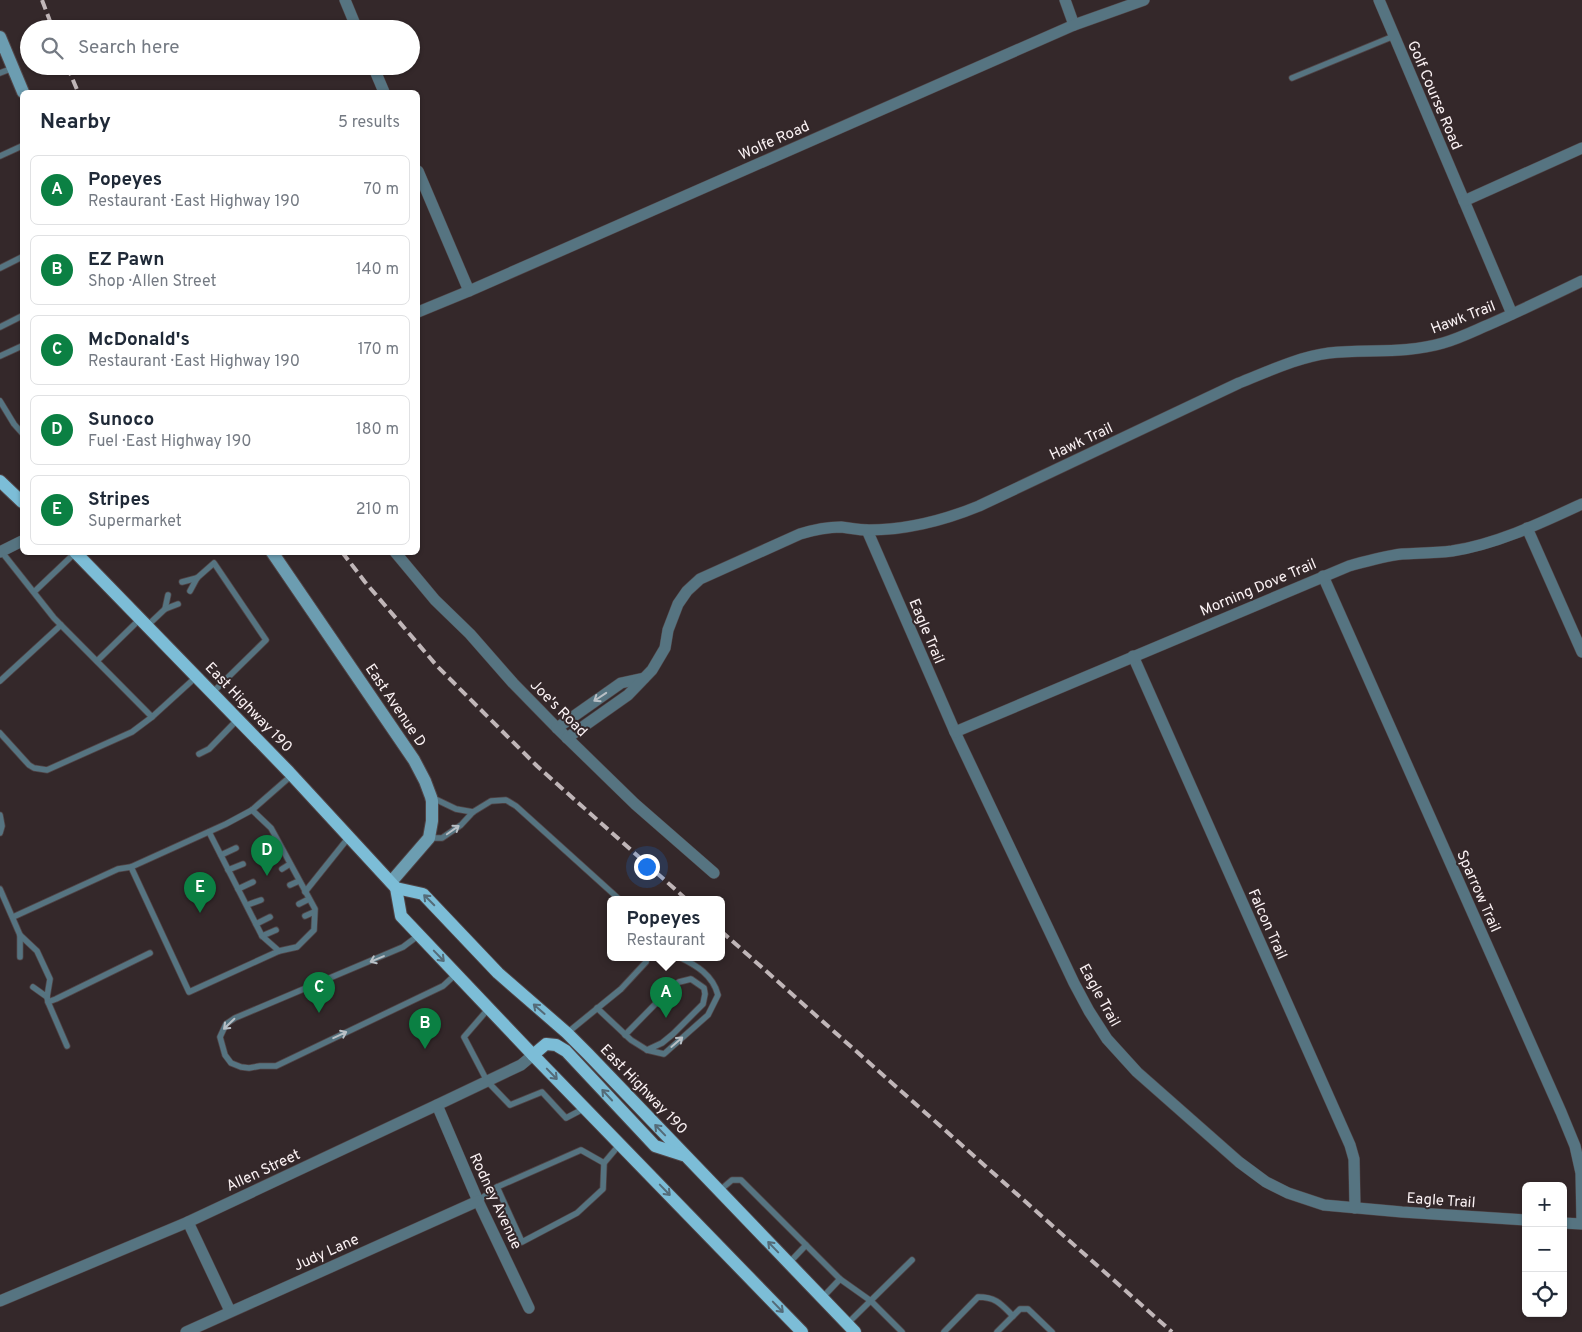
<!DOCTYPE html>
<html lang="en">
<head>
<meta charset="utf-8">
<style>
	body { margin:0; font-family:Overpass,sans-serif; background:#f2f2f3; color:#1f2937 }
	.controls { position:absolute; right:15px; bottom:15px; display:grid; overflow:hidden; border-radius:8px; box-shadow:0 1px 4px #0004 }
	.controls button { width:45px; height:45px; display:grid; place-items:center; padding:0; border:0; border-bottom:1px solid #e0e1e3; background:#fff; color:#1f2937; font:25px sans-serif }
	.you { position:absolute; left:646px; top:866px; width:18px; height:18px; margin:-12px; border:4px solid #fff; border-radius:50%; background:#1a73e8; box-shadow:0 0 0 8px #1a73e833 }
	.badge { display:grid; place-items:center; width:32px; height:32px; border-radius:50%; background:#0b8043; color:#fff; font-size:16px; font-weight:700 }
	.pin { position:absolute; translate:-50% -41px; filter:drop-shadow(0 1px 2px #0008) }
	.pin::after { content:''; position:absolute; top:26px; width:18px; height:15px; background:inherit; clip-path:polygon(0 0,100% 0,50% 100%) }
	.popup { position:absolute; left:607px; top:896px; width:118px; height:65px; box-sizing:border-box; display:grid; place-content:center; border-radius:8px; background:#fff; filter:drop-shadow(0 1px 4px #0005); font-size:16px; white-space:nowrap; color:#747a83 }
	.popup b { font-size:19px; color:#1f2937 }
	.popup::after { content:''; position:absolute; left:50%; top:100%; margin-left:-10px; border:10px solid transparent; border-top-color:#fff }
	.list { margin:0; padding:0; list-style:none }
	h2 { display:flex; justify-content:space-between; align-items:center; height:65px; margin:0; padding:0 20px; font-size:21px }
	h2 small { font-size:16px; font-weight:400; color:#747a83 }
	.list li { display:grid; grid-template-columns:32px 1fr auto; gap:15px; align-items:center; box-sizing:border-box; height:70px; margin:0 10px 10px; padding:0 10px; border:1px solid #e0e1e3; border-radius:8px }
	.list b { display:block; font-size:19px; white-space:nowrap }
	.list p { margin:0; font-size:16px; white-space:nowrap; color:#747a83 }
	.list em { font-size:16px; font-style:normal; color:#747a83 }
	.icon { flex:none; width:28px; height:28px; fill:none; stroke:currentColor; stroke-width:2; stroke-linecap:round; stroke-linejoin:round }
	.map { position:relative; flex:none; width:1582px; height:1332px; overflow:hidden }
	.search { position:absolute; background:#fff; box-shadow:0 1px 4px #0004; left:20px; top:20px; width:400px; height:55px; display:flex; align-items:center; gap:12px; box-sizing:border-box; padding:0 18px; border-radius:28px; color:#747a83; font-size:19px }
	.panel { position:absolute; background:#fff; box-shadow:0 1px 4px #0004; left:20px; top:90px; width:400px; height:465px; border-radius:8px }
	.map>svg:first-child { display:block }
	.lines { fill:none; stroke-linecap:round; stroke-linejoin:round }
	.service-casing { stroke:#504446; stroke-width:7 }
	.minor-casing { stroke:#504446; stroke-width:12 }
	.secondary-casing { stroke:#504446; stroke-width:14 }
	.primary-casing { stroke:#504446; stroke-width:14 }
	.service { stroke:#567481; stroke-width:5.5 }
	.minor { stroke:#567481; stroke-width:11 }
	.secondary { stroke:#6c9db1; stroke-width:12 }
	.primary { stroke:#7cbdd7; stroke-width:12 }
	.rail { stroke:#c0b6b8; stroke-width:4; stroke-dasharray:10 5; stroke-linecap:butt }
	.oneway { stroke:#b8bfc5 }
	.oneway2 { stroke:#546b78 }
	.labels { text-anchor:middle; stroke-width:4; stroke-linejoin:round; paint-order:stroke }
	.street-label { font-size:15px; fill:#faf1f3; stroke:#34282a }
</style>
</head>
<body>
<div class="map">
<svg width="1582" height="1332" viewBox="0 0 1582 1332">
	<rect width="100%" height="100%" fill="#34282a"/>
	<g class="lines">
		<g class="service-casing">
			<g id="service">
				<polyline points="0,73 13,68"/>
				<polyline points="1292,78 1394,36"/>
				<polyline points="0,156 22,146"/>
				<polyline points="0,268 22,257"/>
				<polyline points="0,327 22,316"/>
				<polyline points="0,356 22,346"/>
				<polyline points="0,401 14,424 22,433"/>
				<polyline points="1,551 54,618 152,717 196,677"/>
				<polyline points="182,582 197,578"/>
				<polyline points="190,591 197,578 214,563 266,640 212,693"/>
				<polyline points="34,592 75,553"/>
				<polyline points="165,609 168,595"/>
				<polyline points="147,626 165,609 178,604"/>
				<polyline points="97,661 140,619"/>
				<polyline points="0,681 61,625"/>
				<polyline points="0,733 29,765 34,768 47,770 132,732 152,717"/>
				<polyline points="199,754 209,749 238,719"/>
				<polyline points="433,798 456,809 473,812"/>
				<polyline points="0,815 2,826 0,833"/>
				<polyline points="209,832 262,936 279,951 297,947 314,930 315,909 271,828 252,810"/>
				<polyline points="429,838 442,838 461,825 473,812 491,801 506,800 516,806 619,899"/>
				<polyline points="221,855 236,848"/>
				<polyline points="131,867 189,992 279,951"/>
				<polyline points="282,869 290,864"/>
				<polyline points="228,870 243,864"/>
				<polyline points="290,885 299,881"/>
				<polyline points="0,889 20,935"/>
				<polyline points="238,889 253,882"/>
				<polyline points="305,892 349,837"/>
				<polyline points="299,904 309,899"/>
				<polyline points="247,905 261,900"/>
				<polyline points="305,916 314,912"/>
				<polyline points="13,917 118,869 131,867 226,824 252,810 292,775"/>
				<polyline points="256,924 270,917"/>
				<polyline points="419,935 403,947 235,1018 226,1024 220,1037 225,1055 231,1063 241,1067 249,1068 260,1066 276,1066 443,986 456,974"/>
				<polyline points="262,936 276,930"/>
				<polyline points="20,957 20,935 37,951 50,979 47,997 33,987"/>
				<polyline points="47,997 48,1002 56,999 150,953"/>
				<polyline points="48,1002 67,1046"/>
				<polyline points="489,1008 464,1037 487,1081 510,1105 542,1092 566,1118 585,1108"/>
				<path d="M597,1008L631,1040L647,1050L664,1054L708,1015L718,995C713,975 696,965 679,957"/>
				<polyline points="567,1033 621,989 646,962 647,957"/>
				<polyline points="625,1035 668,991 679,982 691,979 704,988 705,994 703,1004 673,1034 662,1043 647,1050"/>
				<polyline points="497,1187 581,1150 604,1163"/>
				<polyline points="719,1191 732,1180 741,1180 840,1279 871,1301 902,1332"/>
				<polyline points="478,1201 497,1187 522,1242 577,1213 603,1189 604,1163 620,1144"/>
				<polyline points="789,1263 806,1245"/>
				<polyline points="823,1297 840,1279"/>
				<polyline points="848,1323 912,1260"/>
				<path d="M944,1332L978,1297C996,1297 1001,1304 1013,1316L1020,1309H1028L1052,1332"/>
				<polyline points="997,1332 1013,1316"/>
			</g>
		</g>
		<g class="minor-casing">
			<g id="minor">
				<polyline points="345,0 357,29"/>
				<polyline points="1065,0 1074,25"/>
				<polyline points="1379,0 1512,314"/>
				<polyline points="373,66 384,92"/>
				<polyline points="418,171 469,291"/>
				<polyline points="1464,201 1582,148"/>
				<polyline points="418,312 469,291 1074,25 1144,0"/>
				<polyline points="1527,528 1582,652"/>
				<polyline points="867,530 955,732 1074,983 1089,1011 1107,1039 1137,1072 1239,1162 1266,1182 1288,1193 1324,1205 1402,1212 1526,1220"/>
				<polyline points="0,552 22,541"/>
				<polyline points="395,552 435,600 470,634 513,683 557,728 635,804 714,873"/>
				<polyline points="1323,576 1561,1112 1575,1146 1581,1173 1582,1224 1563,1223"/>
				<polyline points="1133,656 1350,1145 1354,1159 1355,1208"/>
				<polyline points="557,728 621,683 644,678"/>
				<path d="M955,732L1349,566C1367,561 1384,556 1402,554C1419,553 1435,553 1452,551C1497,544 1541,523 1582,504"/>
				<path d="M567,738L628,695L652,670L665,648L668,630L678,604L687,591L700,579L800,534C813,530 827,527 841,527C850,528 859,530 868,530C905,530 945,520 979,506L1239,383C1267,372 1298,357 1329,353C1367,349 1406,354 1443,343C1458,339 1474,331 1488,325C1520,311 1551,296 1582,281"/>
				<polyline points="437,1105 478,1201 529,1308"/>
				<polyline points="188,1222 230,1311"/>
				<polyline points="0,1301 188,1222 437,1105 521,1065 533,1055"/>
				<polyline points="186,1332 478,1201"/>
			</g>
		</g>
		<g class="secondary-casing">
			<g id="secondary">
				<polyline points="0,37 23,92"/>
				<polyline points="272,552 414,760 425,781 431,797 432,801 432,821 429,838 391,882"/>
			</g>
		</g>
		<g class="primary-casing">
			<g id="primary">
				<polyline points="0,481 22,502"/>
				<polyline points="75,552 289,772 396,888 401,916 533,1055 802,1332"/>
				<polyline points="396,888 423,894 498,973 567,1033 588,1054 855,1332"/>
				<polyline points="533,1055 546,1044 556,1045 566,1051 655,1146 683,1155"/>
			</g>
		</g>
		<use href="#service" class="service"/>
		<use href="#minor" class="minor"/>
		<use href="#secondary" class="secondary"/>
		<use href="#primary" class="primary"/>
		<g class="rail">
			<polyline points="42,0 53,29"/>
			<polyline points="67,66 78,92"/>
			<polyline points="342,552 365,582 437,666 537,766 686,899"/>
			<polyline points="721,931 1172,1332"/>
		</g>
	</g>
	<defs><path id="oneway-shaft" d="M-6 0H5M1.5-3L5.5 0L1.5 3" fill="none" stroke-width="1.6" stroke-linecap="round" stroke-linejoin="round" transform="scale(1.25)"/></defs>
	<g class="oneway">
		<use href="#oneway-shaft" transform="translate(600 697) rotate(146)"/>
		<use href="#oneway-shaft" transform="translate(453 830) rotate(-35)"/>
		<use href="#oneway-shaft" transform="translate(377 959) rotate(157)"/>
		<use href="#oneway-shaft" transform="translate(229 1024) rotate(136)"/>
		<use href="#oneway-shaft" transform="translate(340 1035) rotate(-25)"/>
		<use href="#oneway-shaft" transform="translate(677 1042) rotate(-41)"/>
	</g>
	<g class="oneway2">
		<use href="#oneway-shaft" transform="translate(429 900) rotate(-135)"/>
		<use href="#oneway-shaft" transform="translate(439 956) rotate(46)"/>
		<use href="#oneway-shaft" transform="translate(539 1009) rotate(-139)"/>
		<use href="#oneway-shaft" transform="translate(552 1074) rotate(46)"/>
		<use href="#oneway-shaft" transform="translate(607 1095) rotate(-133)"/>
		<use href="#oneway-shaft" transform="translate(660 1130) rotate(-134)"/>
		<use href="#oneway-shaft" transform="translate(665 1190) rotate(46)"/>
		<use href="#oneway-shaft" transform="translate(773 1247) rotate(-134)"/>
		<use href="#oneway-shaft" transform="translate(778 1307) rotate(46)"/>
	</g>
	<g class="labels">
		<g class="street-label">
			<text transform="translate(1435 95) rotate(67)" y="5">Golf Course Road</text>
			<text transform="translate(774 140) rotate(-24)" y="5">Wolfe Road</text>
			<text transform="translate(1463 317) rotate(-21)" y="5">Hawk Trail</text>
			<text transform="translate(1081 441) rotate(-25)" y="5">Hawk Trail</text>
			<text transform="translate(1258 587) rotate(-23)" y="5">Morning Dove Trail</text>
			<text transform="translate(927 631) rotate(67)" y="5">Eagle Trail</text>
			<text transform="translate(396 705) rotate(56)" y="5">East Avenue D</text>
			<text transform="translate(249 707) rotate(46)" y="5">East Highway 190</text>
			<text transform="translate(559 708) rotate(45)" y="5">Joe's Road</text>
			<text transform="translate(1479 891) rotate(66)" y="5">Sparrow Trail</text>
			<text transform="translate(1268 924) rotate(66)" y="5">Falcon Trail</text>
			<text transform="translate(1100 995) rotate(61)" y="5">Eagle Trail</text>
			<text transform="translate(644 1089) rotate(46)" y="5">East Highway 190</text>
			<text transform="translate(263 1170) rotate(-25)" y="5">Allen Street</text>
			<text transform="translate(1441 1200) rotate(4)" y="5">Eagle Trail</text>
			<text transform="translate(496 1201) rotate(65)" y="5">Rodney Avenue</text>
			<text transform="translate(326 1252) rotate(-24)" y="5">Judy Lane</text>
		</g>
	</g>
</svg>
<div class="controls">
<button>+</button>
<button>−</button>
<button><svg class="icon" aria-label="locate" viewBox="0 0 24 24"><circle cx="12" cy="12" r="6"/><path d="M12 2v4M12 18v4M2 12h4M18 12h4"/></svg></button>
</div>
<div class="you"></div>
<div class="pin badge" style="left:666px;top:1018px">A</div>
<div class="popup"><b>Popeyes</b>Restaurant</div>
<div class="pin badge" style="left:425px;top:1049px">B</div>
<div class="pin badge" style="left:319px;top:1013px">C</div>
<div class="pin badge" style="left:267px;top:876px">D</div>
<div class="pin badge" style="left:200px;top:913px">E</div>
<div class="search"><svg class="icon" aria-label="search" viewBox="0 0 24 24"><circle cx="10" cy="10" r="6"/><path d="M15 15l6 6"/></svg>Search here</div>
<section class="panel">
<h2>Nearby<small>5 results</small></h2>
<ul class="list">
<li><span class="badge">A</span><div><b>Popeyes</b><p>Restaurant · East Highway 190</p></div><em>70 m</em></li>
<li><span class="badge">B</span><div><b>EZ Pawn</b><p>Shop · Allen Street</p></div><em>140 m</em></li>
<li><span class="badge">C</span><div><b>McDonald's</b><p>Restaurant · East Highway 190</p></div><em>170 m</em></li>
<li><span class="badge">D</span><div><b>Sunoco</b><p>Fuel · East Highway 190</p></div><em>180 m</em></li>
<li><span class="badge">E</span><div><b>Stripes</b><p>Supermarket</p></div><em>210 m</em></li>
</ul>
</section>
</div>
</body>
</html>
